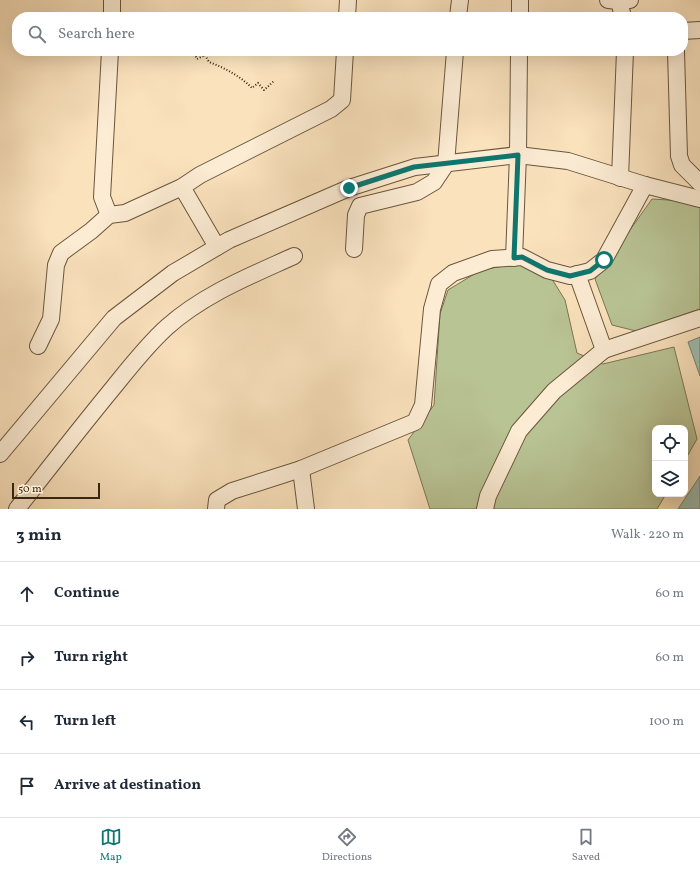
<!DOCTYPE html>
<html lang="en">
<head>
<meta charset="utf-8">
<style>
	body { margin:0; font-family:Vollkorn,serif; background:#f6f6f7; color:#1f2937 }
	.controls { position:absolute; right:12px; bottom:12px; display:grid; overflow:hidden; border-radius:8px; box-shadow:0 4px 16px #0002 }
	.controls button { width:36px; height:36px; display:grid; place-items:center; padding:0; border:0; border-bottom:1px solid #e0e1e3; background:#fff; color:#1f2937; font:20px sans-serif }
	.scale { position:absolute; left:12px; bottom:10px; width:88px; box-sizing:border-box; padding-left:4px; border:2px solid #3a2611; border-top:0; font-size:11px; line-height:14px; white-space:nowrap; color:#3a2611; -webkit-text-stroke:3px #fcecd4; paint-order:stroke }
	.stop { position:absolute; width:12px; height:12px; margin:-9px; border:3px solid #0f766e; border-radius:50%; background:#fff }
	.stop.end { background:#0f766e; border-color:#fff; box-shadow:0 1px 4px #0008 }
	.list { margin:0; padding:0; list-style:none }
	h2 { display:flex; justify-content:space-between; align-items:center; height:52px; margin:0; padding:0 16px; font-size:17px }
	h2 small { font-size:13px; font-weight:400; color:#747a83 }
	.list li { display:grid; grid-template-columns:26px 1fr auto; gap:12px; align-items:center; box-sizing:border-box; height:64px; padding:0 16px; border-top:1px solid #e0e1e3 }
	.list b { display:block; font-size:15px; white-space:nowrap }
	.list em { font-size:13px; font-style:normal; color:#747a83 }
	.icon { flex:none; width:22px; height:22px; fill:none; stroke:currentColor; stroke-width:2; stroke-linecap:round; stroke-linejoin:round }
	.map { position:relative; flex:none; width:700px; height:509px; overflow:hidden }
	.search { position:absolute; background:#fff; box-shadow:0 4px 16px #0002; left:12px; right:12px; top:12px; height:44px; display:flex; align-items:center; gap:10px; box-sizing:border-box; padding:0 14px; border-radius:16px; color:#747a83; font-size:15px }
	.sheet { height:308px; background:#fff }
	nav { display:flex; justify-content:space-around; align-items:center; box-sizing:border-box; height:56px; border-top:1px solid #e0e1e3; background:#fff; font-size:11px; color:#747a83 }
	nav a { display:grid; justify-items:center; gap:2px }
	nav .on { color:#0f766e }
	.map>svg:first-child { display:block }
	.green { fill:#b9c495; stroke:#7a7553 }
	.water { fill:#9ebeb1; stroke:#768171 }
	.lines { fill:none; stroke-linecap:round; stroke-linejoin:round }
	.minor-casing { stroke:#6a553c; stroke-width:18 }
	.path { stroke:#3a2611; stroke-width:2; stroke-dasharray:1 2; stroke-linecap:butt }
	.minor { stroke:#fcecd4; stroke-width:16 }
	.route { stroke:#0f766e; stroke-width:5 }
</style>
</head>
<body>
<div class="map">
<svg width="700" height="509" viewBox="0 0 700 509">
	<rect width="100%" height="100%" fill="#fae2bd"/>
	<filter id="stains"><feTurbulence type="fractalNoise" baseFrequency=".005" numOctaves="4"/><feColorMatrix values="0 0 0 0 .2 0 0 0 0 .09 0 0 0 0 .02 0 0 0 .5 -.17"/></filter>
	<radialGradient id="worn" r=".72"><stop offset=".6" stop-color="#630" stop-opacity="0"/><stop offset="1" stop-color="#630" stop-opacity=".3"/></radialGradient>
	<g class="green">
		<polygon points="652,199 700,202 700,309 636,331 612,325 595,279"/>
		<polygon points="521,263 552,279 565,300 577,353 603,364 674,347 697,439 685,460 685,428 655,428 655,494 666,494 657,509 430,509 408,440 434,405 440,314 448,290 481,270"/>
	</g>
	<g class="water">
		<polygon points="700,337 700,376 688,342"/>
		<polygon points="700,476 700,509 678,509"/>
	</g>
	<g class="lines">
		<g class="minor-casing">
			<g id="minor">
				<polyline points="608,0 619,1 630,0"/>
				<polyline points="619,1 623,17"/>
				<polyline points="112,17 112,0"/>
				<polyline points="347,17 348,0"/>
				<polyline points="458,17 460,0"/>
				<polyline points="520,17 520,0"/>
				<polyline points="683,31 700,30"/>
				<polyline points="676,51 679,156 682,165 700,183"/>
				<polyline points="620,178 625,51"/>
				<polyline points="182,187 217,247"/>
				<polyline points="109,215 102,197 110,51"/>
				<polyline points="354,249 356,215 360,206 417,192 434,182 446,164 455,51"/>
				<polyline points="514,258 518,155 519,51"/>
				<polyline points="577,274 604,350"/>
				<polyline points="38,346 51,319 56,265 61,253 91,231 109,215 125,213 182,187 200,175 331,109 342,100 345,51"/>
				<polyline points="0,454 114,318 173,273 229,240 349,188 415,167 518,155 568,161 645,185 700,199"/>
				<polyline points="301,469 306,509"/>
				<path d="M17,509C49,468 80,428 113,388C130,367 147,345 167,327C204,294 250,276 294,256"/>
				<polyline points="216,509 217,500 232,491 301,469 415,422 423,405 432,309 439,284 453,273 492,259 522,257 547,270 570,276 590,271 604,260 645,185"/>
				<polyline points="485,509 488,496 519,431 554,391 604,350 700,318"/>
			</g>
		</g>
		<g class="path">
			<polyline points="173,51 174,51"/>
			<polyline points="183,51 185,55 193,51"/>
			<path d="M193,51L197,59L205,55L209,62C225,68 240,76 252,88L258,83L264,90L274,81"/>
		</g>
		<use href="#minor" class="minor"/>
	</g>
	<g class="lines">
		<polyline class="route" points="349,188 414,167 518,155 514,258 522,257 547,270 570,276 590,271 604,260"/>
	</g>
	<rect width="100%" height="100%" filter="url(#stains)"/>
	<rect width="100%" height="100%" fill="url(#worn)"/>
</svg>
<div class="controls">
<button><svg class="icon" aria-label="locate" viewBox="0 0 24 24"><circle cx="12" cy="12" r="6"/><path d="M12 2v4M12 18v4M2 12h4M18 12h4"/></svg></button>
<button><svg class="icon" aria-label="layers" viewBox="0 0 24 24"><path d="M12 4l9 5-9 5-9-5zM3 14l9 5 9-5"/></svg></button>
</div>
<div class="scale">50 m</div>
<div class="stop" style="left:604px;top:260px"></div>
<div class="stop end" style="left:349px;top:188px"></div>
<div class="search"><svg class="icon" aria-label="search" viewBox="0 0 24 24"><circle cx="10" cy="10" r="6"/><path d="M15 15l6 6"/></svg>Search here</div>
</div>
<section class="sheet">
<h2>3 min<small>Walk · 220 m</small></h2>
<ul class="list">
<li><svg class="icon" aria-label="ahead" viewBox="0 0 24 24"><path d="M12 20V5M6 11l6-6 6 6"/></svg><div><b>Continue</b></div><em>60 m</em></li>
<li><svg class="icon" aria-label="right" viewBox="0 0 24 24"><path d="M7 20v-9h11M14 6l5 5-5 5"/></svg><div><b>Turn right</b></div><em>60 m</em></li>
<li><svg class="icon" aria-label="left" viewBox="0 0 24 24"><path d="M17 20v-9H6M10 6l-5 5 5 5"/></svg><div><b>Turn left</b></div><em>100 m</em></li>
<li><svg class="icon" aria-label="arrive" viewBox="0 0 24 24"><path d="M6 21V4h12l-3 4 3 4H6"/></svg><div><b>Arrive at destination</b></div></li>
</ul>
</section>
<nav>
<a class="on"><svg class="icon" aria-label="map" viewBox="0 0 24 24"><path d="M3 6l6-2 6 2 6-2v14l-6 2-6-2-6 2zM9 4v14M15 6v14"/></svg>Map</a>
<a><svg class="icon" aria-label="directions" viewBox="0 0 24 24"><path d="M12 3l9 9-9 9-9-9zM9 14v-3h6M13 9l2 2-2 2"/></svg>Directions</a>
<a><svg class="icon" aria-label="saved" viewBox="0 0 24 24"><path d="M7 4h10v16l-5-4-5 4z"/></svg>Saved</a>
</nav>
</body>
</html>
